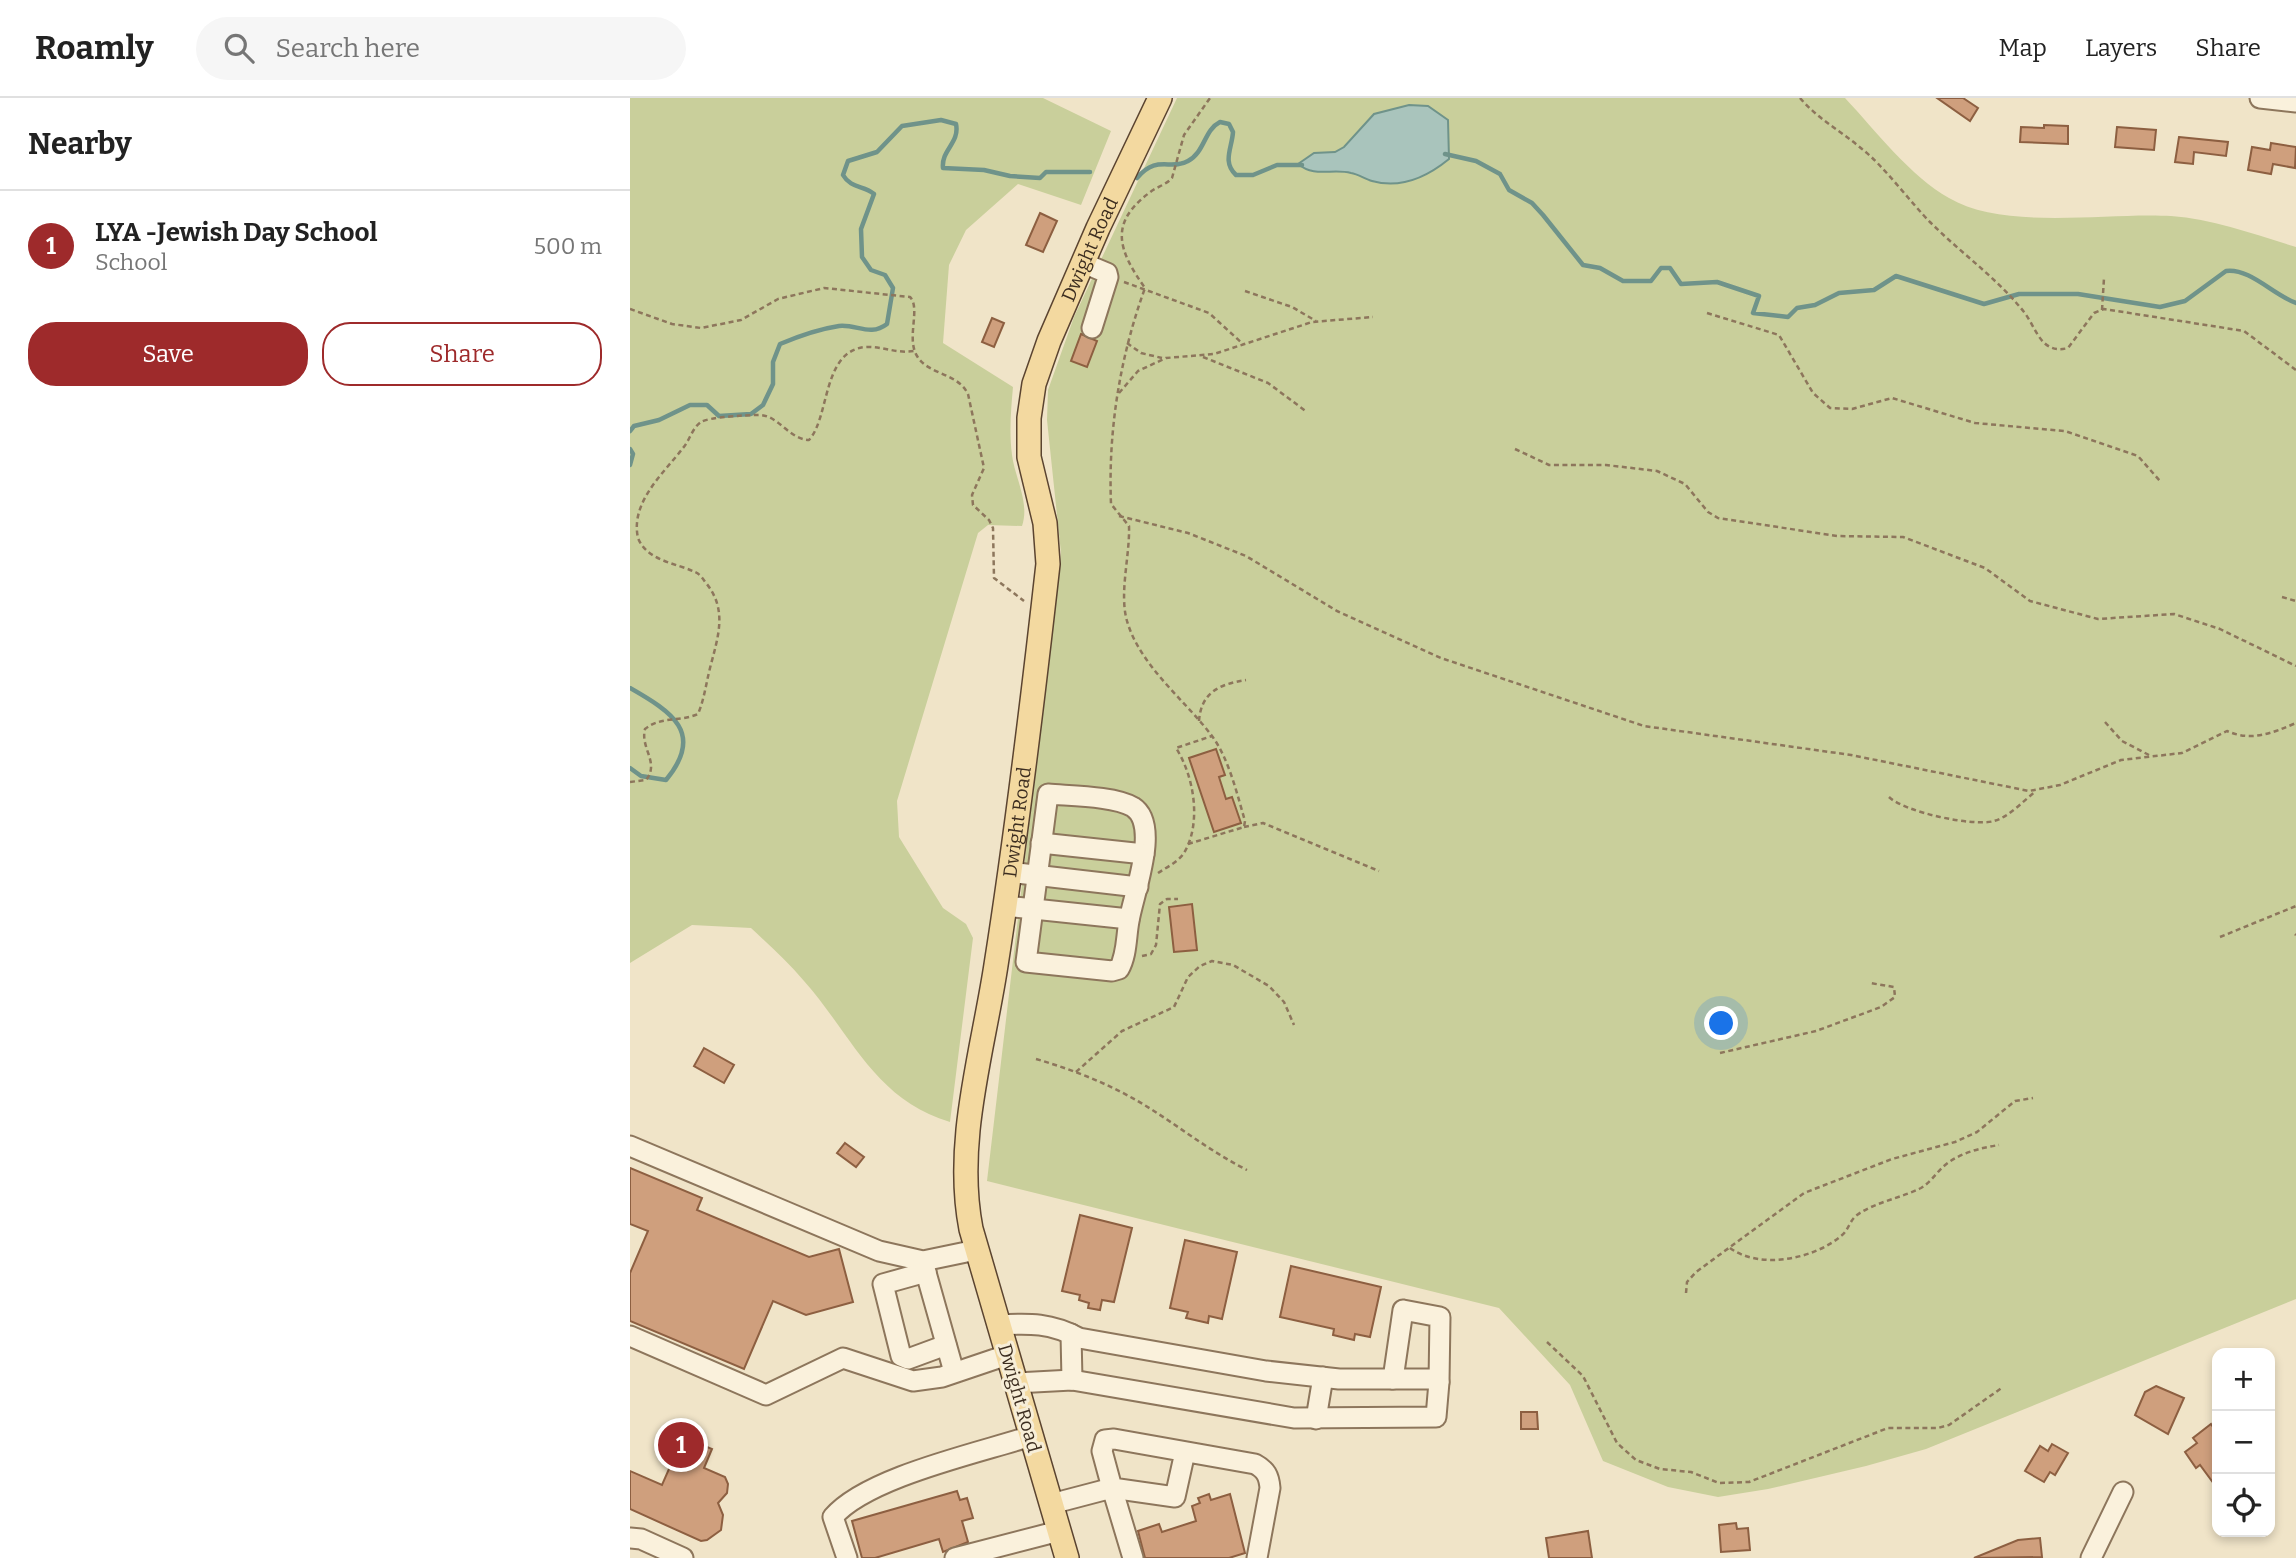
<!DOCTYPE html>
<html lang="en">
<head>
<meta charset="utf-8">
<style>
	body { margin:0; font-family:Bitter,serif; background:#f6f6f6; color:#222 }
	.controls { position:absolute; right:21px; bottom:21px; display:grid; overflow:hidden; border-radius:14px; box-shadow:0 4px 10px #0003 }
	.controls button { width:63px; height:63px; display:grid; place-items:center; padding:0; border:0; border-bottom:2px solid #e0e0e0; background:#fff; color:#222; font:35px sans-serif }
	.you { position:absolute; left:1092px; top:926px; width:24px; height:24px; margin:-18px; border:5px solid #fff; border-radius:50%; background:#1a73e8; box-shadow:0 0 0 10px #1a73e833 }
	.badge { display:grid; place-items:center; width:46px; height:46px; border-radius:50%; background:#9e2a2b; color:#fff; font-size:23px; font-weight:700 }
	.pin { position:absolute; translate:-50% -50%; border:4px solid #fff; box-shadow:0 2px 7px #0006 }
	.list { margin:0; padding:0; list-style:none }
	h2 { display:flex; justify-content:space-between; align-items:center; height:91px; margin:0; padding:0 28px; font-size:30px }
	h2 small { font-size:23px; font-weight:400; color:#767676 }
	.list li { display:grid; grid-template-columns:46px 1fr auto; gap:21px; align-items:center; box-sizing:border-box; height:112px; padding:0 28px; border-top:2px solid #e0e0e0 }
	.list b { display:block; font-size:26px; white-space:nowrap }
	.list p { margin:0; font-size:23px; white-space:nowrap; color:#767676 }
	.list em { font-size:23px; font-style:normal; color:#767676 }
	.actions { display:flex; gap:14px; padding:21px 28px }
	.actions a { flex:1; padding:16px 0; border:2px solid #9e2a2b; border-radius:28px; text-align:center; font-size:24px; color:#9e2a2b }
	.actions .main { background:#9e2a2b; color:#fff }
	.icon { flex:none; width:38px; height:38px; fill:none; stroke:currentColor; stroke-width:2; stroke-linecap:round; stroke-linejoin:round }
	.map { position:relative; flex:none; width:1666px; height:1460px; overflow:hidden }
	header { display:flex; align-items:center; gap:42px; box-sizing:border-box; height:98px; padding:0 35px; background:#fff; border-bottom:2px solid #e0e0e0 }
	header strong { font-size:33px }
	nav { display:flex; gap:38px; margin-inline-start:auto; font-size:24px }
	.search { width:490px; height:63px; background:#f6f6f6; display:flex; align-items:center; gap:18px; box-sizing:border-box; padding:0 24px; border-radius:38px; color:#767676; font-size:26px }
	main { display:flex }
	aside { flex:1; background:#fff }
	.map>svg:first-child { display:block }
	.green { fill:#c9cf9b }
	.water { fill:#a9c4bc; stroke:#6f938a; stroke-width:2 }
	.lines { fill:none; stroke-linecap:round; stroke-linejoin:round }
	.stream { stroke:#6f938a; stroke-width:4.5 }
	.building { fill:#cf9f7d; stroke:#8d5f41; stroke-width:2 }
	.minor-casing { stroke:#8d765c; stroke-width:23 }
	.major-casing { stroke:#5b4430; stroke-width:26 }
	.path { stroke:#8d765c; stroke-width:2.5; stroke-dasharray:5 3.5; stroke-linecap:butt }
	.minor { stroke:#faf1dc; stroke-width:19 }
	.major { stroke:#f3d9a0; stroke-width:23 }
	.labels { text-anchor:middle; stroke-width:6; stroke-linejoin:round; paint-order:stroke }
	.street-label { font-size:19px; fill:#3d2e20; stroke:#f7eed8 }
</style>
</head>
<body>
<header>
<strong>Roamly</strong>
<div class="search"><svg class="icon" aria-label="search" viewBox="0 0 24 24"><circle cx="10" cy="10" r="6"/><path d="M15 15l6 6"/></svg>Search here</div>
<nav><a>Map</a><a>Layers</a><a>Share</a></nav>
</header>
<main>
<aside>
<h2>Nearby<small></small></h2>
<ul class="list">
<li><span class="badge">1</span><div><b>LYA -Jewish Day School</b><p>School</p></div><em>500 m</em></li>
</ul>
<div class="actions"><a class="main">Save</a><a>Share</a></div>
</aside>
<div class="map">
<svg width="1666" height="1460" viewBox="0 0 1666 1460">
	<rect width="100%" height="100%" fill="#f0e4c8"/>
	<g class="green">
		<path d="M0,0H413L481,33L451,107L388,86L336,132L319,167L313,245L383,289C381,311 379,334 382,357C385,380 400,405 392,428L358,427L348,435L267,703L269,739L313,810L336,826L343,840L320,1024C244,1001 222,937 174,883C158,864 139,847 121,830L62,827L0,865Z"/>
		<path d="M547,0H1215C1245,32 1281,79 1319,100C1374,133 1478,114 1541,118C1584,121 1626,137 1666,149V1201L1296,1351L1236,1368L1138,1391L1088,1399L1038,1389L973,1363L940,1287L869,1210L357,1083L431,455L417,322L418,292L444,219Z"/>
	</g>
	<path class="water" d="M779,7L798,8L818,22L819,61C797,79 770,91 742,83C735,81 728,76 721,75C702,70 685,80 668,66L684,55L705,54L714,49L744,16Z"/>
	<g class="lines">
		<g class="stream">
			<path d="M815,56L846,63L870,76L879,92L902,105L913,117L953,167L970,170L993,183H1021L1031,170H1040L1051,186L1087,184L1129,198L1123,215L1158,219L1167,210L1185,207L1209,195L1244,192L1266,178L1354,206L1389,196H1448L1530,209L1555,203L1596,173C1620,170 1642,196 1666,205"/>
			<path d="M507,80C527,56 540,73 558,63C575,54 574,32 590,24L599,26L603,34C602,50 592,64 606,77H623L647,67H672"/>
			<path d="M0,333L4,328L29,322L60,307H77L89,318L121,316L133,307L143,286V264L150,246C169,238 189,231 209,228C227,226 240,239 257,226L263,190L255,177L241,172L232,159L231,131L244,96C234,87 221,91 213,77L218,63L247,54L272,28L311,22L326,26C330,45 311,52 313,70L354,72L380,78L410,80L416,74H460"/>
			<polyline points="0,351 3,356 0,367"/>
			<path d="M0,590C42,614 75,635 36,682L11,678L0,670"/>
		</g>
	</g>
	<g class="building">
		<polygon points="1307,0 1333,0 1348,10 1340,23"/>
		<polygon points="1414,27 1438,28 1438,46 1390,44 1391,29 1414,30"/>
		<polygon points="1487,29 1526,32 1524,52 1485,49"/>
		<polygon points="1549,39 1598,44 1596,58 1564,54 1563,66 1545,64"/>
		<polygon points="1641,45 1666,49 1665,70 1643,66 1641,76 1618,72 1622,49 1640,52"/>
		<polygon points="410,115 427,123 413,154 396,147"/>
		<polygon points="362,220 374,225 364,249 352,244"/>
		<polygon points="451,236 467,243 457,269 441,263"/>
		<polygon points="586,651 595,677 589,679 596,701 602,699 611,725 584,734 559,660"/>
		<polygon points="562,806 567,852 544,854 539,809"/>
		<polygon points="74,950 104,967 94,985 64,968"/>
		<polygon points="215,1045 234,1059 226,1069 207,1055"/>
		<polygon points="0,1070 72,1100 67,1112 179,1159 209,1151 223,1204 176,1217 143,1203 114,1271 0,1223 0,1175 18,1133 0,1126"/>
		<polygon points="450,1117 502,1130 484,1204 472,1202 470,1212 458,1210 459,1205 449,1202 450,1197 432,1193"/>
		<polygon points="555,1142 607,1154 592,1221 579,1218 578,1225 556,1220 558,1214 540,1210"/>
		<polygon points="661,1168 751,1189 740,1239 725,1236 724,1242 703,1237 704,1231 650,1219"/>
		<polygon points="1526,1288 1554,1300 1538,1336 1505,1317 1515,1294"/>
		<polygon points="891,1314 907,1314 908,1331 891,1331"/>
		<polygon points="1581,1326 1587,1335 1587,1390 1570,1367 1566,1370 1555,1354 1567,1345 1563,1340"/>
		<polygon points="53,1339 82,1351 74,1370 95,1379 98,1386 97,1395 88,1405 93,1417 91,1432 77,1442 71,1443 0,1411 0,1373 32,1387"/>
		<polygon points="1422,1346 1438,1355 1425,1377 1420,1374 1414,1384 1395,1373 1410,1348 1418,1353"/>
		<polygon points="327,1393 330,1402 337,1400 343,1420 332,1423 338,1444 313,1454 309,1441 245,1460 232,1460 222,1423"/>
		<polygon points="579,1396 581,1402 600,1396 615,1455 599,1460 515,1460 508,1433 529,1426 532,1434 566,1423 562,1408 570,1405 568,1400"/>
		<polygon points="1106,1425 1107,1431 1118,1430 1120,1452 1091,1454 1089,1427"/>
		<polygon points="958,1433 962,1460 919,1460 916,1440"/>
		<polygon points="1410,1440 1412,1459 1344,1460 1388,1442"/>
	</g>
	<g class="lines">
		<g class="minor-casing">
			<g id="minor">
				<polyline points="1630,0 1666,4"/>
				<polyline points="453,165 477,175 478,179 462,230"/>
				<path d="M418,696C440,698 485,698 503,709C531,727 503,797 499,823C496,839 497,857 489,871L482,873L396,864Z"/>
				<polyline points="411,745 514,756"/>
				<polyline points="379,774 508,789"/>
				<polyline points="375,808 499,821"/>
				<polyline points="0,1048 249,1153 293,1163 346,1152"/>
				<polyline points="293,1164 324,1274"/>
				<polyline points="296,1174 253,1186 271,1258 278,1261 316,1247"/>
				<path d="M368,1227C400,1225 421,1225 449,1240L636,1273L709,1281H800L809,1284L806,1319L664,1320L442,1282L385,1285"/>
				<polyline points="441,1236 442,1282"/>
				<polyline points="0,1238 136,1297 213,1260 283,1283 312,1279 377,1257"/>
				<polyline points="763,1281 773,1212 810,1219 809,1284"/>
				<polyline points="686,1321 693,1279"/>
				<path d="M555,1354L545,1399L482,1390L472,1353L475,1342L484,1341L625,1366C636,1372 639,1378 640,1390L627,1460"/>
				<polyline points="421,1406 482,1390 503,1460"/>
				<polyline points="0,1440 11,1441 53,1460"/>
				<path d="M217,1460L203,1419C237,1379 349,1355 401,1338"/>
				<polyline points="325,1460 429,1433"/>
				<polyline points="1461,1460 1493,1394"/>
			</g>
		</g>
		<g class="major-casing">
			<g id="major">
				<path id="s1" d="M437,1460L341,1131C324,1044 353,953 366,867C387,734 403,600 418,466L415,425L399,359V320L404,286L419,243L468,130L530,0"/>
			</g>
		</g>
		<g class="path">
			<path d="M1170,0C1189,22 1211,33 1232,51C1254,68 1280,104 1301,125C1332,156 1367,180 1394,214C1407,231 1411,257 1438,250L1464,215L1474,211L1614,233L1666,272"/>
			<polyline points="494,184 579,215 613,246"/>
			<polyline points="615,193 662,209 686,223"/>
			<path d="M0,211L42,226L71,230L111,222L148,201L194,190L280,199C291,210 276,240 287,258C298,277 327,274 338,296L354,370L342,397L343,407L359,422L363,430L364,480L394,503"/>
			<polyline points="1472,212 1474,180"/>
			<polyline points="1077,215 1149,237 1183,295 1200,310 1222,311 1262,300 1345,325 1435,333 1508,358 1530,383"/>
			<polyline points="497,245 511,255 532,260"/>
			<polyline points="573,259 638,285 677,314"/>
			<polyline points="489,295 508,273 536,260 584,256 682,224 743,219"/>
			<polyline points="885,351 919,367 976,367 1027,373 1055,386 1078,414 1088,420 1207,438 1273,439 1355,470 1400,503 1468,521 1544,516 1590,531 1666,568"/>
			<path d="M489,418L558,435L616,458L707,513L811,560L1014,628L1221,657L1399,693L1430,687L1491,662L1552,655L1597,633C1622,644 1642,635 1666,625"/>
			<polyline points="1652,499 1666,503"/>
			<path d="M569,623C571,594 590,586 616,582"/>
			<polyline points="1475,624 1492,643 1519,657"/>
			<path d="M0,684L16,682C30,665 10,650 15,631C31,618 50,624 68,616C74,602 76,586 80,570C88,539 98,512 76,485C73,481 70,476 65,474C46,465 17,463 8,440C0,404 34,375 53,350C60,342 62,330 71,324C79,319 117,317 128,317C148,316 158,341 179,342C200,319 192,252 236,249C252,248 267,256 284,253"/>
			<path d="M1259,699C1274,714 1344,729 1364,723C1379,719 1393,703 1405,694"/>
			<polyline points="614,729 633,725 749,773"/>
			<path d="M558,746L614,729L615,723C607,696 599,661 582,638C555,602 510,568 497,523C489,495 500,458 499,428L481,406C478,332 490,259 515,190C489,153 478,126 519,95C526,89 536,87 542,80L554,37L580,0"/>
			<path d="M528,775C537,769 548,764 554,755C572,725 564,678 546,650L582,638"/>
			<polyline points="1665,836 1666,837"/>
			<polyline points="1590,839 1666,808"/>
			<polyline points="512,858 521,856 526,847 530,806 537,801 548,801"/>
			<polyline points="1090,955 1186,933 1251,909 1265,899 1264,889 1240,885"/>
			<path d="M406,961C444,972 482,987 516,1008C550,1029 581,1054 617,1072"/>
			<polyline points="446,974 492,933 544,909 558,879 570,868 582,863 603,867 639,888 654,904 664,927"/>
			<path d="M1100,1150C1130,1172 1184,1161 1211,1138C1219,1132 1219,1123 1227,1117C1245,1104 1271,1100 1291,1090C1301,1084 1306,1075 1314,1068C1329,1055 1350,1050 1369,1047"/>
			<polyline points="1056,1195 1057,1184 1066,1174 1174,1095 1262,1061 1325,1044 1347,1034 1385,1003 1403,1000"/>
			<polyline points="917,1244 953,1278 987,1345 1006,1362 1030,1371 1061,1374 1089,1385 1119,1384 1258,1330 1308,1330 1319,1327 1373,1289"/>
		</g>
		<use href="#minor" class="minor"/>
		<use href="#major" class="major"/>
	</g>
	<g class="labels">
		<g class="street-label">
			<text dy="7" stroke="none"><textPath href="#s1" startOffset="1342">Dwight Road</textPath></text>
			<text dy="7" stroke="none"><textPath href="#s1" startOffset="754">Dwight Road</textPath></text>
			<text transform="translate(390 1300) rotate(74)" y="7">Dwight Road</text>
		</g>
	</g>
</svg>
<div class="controls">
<button>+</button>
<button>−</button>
<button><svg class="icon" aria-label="locate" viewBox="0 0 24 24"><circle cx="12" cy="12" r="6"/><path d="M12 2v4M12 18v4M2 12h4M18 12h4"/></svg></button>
</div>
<div class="you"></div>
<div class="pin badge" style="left:51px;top:1347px">1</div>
</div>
</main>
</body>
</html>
